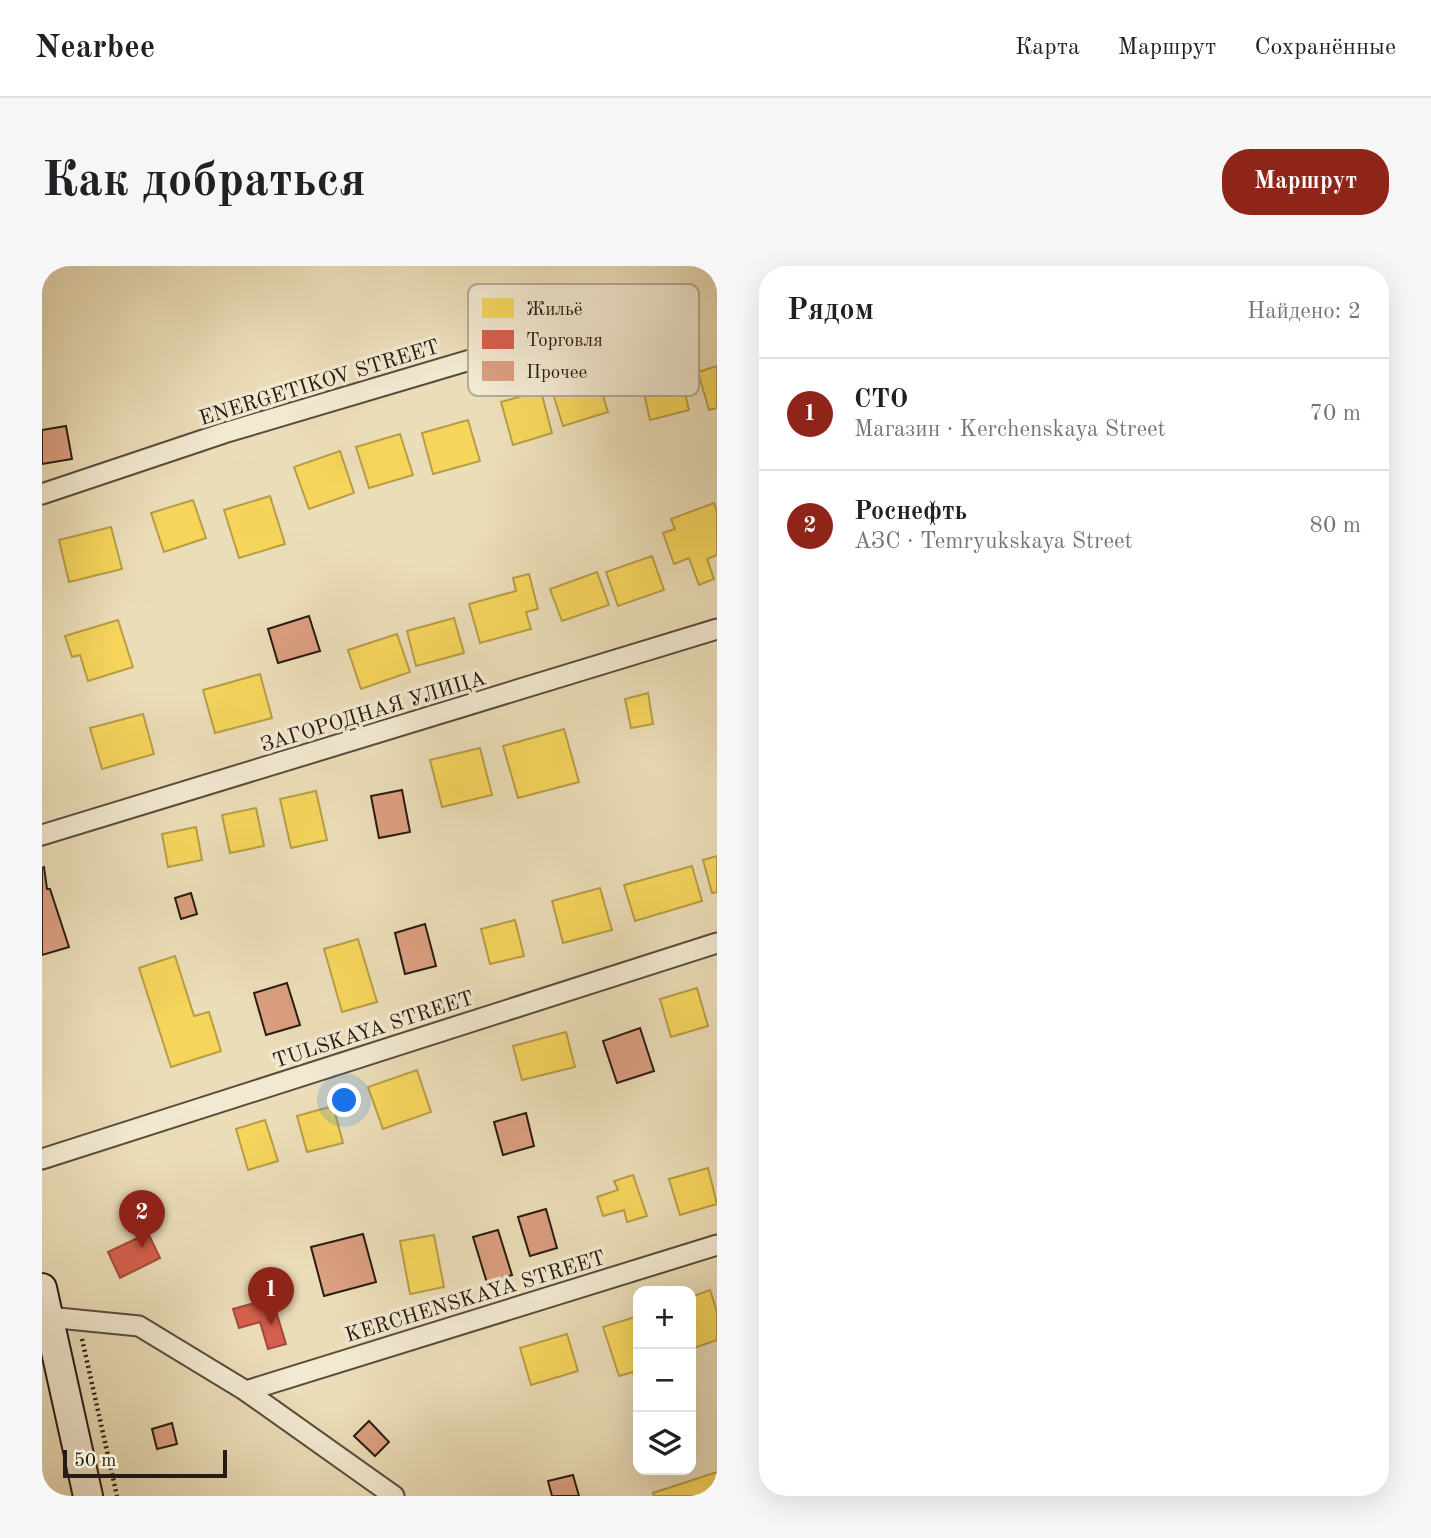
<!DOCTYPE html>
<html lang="ru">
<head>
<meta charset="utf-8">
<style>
	body { margin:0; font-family:"Old Standard TT",serif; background:#f6f6f6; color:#202124 }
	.controls { position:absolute; right:21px; bottom:21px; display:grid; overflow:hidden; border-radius:14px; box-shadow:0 7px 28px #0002 }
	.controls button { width:63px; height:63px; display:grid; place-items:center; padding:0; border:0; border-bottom:2px solid #e0e0e0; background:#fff; color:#202124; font:35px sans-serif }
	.scale { position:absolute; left:21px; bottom:18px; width:164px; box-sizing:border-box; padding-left:7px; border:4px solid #281b13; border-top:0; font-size:19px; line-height:24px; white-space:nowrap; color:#281b13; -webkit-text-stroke:5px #f2e9d1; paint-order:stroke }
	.you { position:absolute; left:303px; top:835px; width:24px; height:24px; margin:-18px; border:5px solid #fff; border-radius:50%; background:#1a73e8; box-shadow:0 0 0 10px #1a73e833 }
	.badge { display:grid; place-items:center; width:46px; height:46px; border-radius:50%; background:#8f2418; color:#fff; font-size:23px; font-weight:700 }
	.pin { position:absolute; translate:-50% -58px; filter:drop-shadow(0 2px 4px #0008) }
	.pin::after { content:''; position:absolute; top:37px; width:24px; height:21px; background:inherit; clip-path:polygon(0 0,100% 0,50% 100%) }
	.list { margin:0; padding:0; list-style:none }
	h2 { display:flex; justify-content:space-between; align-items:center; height:91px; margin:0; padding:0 28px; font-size:30px }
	h2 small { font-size:23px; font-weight:400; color:#757577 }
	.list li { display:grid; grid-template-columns:46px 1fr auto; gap:21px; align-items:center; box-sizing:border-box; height:112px; padding:0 28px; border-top:2px solid #e0e0e0 }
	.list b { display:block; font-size:26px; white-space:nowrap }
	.list p { margin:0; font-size:23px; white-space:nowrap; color:#757577 }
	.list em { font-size:23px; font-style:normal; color:#757577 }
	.icon { flex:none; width:38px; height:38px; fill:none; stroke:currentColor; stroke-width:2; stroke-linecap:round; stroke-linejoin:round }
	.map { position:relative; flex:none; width:675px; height:1230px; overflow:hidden; border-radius:28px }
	header { display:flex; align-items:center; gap:42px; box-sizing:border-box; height:98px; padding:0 35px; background:#fff; border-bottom:2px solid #e0e0e0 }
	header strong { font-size:33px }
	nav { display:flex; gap:38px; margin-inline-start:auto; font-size:24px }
	.intro { display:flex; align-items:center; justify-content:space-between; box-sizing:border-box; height:168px; padding:0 42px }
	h1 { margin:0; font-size:49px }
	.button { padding:18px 32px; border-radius:28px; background:#8f2418; color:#fff; font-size:24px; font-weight:700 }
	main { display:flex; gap:42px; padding:0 42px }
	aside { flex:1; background:#fff; border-radius:28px; box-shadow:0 7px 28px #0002 }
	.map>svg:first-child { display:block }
	.homes { fill:#f6d55c; stroke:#b89d46; stroke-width:2 }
	.shops { fill:#d6604d; stroke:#a24b3c; stroke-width:2 }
	.building { fill:#db9f81; stroke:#281b13; stroke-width:2 }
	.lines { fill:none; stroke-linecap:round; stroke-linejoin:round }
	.street-casing { stroke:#594c3c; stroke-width:23 }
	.secondary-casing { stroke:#281b13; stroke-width:32 }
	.path { stroke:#281b13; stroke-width:4.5; stroke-dasharray:2 3.5; stroke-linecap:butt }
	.street { stroke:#f2e9d1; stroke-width:19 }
	.secondary { stroke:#f2e9d1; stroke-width:28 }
	.labels { text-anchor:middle; stroke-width:7; stroke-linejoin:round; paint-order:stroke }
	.street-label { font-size:21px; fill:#281b13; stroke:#f2e9d1 }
	.key { fill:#f2e9d1; stroke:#b5ab98; stroke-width:2 }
	.key-label { font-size:19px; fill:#281b13 }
</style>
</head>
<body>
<header>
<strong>Nearbee</strong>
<nav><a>Карта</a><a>Маршрут</a><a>Сохранённые</a></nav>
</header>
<div class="intro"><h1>Как добраться</h1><a class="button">Маршрут</a></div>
<main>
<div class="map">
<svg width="675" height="1230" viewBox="0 0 675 1230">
	<rect width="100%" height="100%" fill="#ebddb8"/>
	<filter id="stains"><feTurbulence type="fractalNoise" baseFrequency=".00286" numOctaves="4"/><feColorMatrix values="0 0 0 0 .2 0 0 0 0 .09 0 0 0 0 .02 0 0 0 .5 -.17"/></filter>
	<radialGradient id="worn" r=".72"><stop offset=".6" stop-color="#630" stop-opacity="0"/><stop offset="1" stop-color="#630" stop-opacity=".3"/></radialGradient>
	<g class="homes">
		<polygon points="675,100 675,142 667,144 656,106"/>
		<polygon points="638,105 647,144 608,154 599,114"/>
		<polygon points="554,107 566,146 521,160 509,121"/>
		<polygon points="499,125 510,167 471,179 459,136"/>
		<polygon points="426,154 438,195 391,208 380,167"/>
		<polygon points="358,168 371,209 327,222 314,181"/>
		<polygon points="298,185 312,227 267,243 252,201"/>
		<polygon points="228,230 243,278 197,292 182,244"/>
		<polygon points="151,234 164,272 122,286 109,247"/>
		<polygon points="672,237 675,245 675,289 665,293 672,313 657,319 647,292 632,298 621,267 633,263 629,253"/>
		<polygon points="69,261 80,303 27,316 17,274"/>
		<polygon points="610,290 622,324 576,340 564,306"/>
		<polygon points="555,306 567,339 520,355 508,323"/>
		<polygon points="487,308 496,343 484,346 489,363 438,377 427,338 474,325 471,312"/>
		<polygon points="412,352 422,387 374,400 365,365"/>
		<polygon points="76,354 91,401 46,415 38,389 30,391 23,370"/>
		<polygon points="355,368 368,406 319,423 306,384"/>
		<polygon points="218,408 230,452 173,467 161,424"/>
		<polygon points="606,427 611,458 589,462 583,433"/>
		<polygon points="101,448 112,488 60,503 48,462"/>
		<polygon points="522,463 537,516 476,532 461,480"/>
		<polygon points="438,482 450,529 400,541 388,494"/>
		<polygon points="274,525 285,574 249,582 238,533"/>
		<polygon points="214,542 222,580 188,587 180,549"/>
		<polygon points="154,561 160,594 126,601 120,568"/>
		<polygon points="675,590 675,626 670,627 661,594"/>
		<polygon points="650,600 660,635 593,655 582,619"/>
		<polygon points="558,622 570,664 521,677 510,635"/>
		<polygon points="473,654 482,690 448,698 439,663"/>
		<polygon points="316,673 335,736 300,746 282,683"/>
		<polygon points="133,690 152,750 167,746 179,785 129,801 97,702"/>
		<polygon points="655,722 666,760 629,771 618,733"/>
		<polygon points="524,766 533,801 480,814 471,780"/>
		<polygon points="375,804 389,846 341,863 326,821"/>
		<polygon points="291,840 301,877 265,886 255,850"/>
		<polygon points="223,854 236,895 206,904 194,863"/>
		<polygon points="666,902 675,938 638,949 627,913"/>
		<polygon points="591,909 605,950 585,956 582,944 561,950 555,931 576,924 572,915"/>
		<polygon points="392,969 402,1021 368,1028 358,975"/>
		<polygon points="668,1024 675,1046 675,1074 649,1083 649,1031"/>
		<polygon points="596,1050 596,1109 592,1110 591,1106 577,1110 561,1061"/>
		<polygon points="525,1068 536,1105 489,1119 478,1082"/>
		<polygon points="675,1206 675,1230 612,1230 611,1227"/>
	</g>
	<g class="shops">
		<polygon points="106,967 118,992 78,1012 66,986"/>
		<polygon points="230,1032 244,1078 226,1083 218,1056 197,1062 191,1043"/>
	</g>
	<g class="building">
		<polygon points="24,160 30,193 0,198 0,164"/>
		<polygon points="267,350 278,385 236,397 226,363"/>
		<polygon points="360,524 368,566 337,572 329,530"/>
		<polygon points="2,601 5,623 8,623 27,681 0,689 0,602"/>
		<polygon points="149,627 155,648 139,653 133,632"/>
		<polygon points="383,658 394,700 363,708 353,667"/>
		<polygon points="245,717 258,759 224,769 212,727"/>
		<polygon points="598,762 612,805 575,817 561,775"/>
		<polygon points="484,847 492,880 461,889 452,856"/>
		<polygon points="504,943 515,982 488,990 476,951"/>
		<polygon points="456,964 470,1009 445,1017 431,971"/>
		<polygon points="321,968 334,1016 282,1030 269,981"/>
		<polygon points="327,1155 347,1176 333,1190 312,1170"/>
		<polygon points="130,1157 135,1178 115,1183 110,1163"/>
		<polygon points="531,1209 537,1230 510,1230 506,1215"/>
	</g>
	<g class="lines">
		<g class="street-casing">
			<g id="street">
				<polyline points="0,228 182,167 610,40"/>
				<polyline points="0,569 675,363"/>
				<polyline points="0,893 675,677"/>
				<polyline points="6,1051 97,1060 204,1125 352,1230"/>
				<polyline points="204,1125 675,979"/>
			</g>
		</g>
		<g class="secondary-casing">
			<polyline id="secondary" points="0,1022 46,1230"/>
		</g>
		<polyline class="path" points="40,1073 75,1230"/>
		<use href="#street" class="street"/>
		<use href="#secondary" class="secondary"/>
	</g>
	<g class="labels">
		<g class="street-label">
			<text transform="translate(277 116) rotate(-17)" y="7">ENERGETIKOV STREET</text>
			<text transform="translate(331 445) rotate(-17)" y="7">ЗАГОРОДНАЯ УЛИЦА</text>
			<text transform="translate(331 763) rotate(-18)" y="7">TULSKAYA STREET</text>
			<text transform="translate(433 1030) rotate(-17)" y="7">KERCHENSKAYA STREET</text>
		</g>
	</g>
	<rect x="426" y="18" width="231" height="112" rx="10" class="key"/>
	<rect x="440" y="32" width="32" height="20" fill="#f6d55c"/>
	<rect x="440" y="64" width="32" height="19" fill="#d6604d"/>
	<rect x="440" y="95" width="32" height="20" fill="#db9f81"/>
	<g class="key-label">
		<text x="484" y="49">Жильё</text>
		<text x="484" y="80">Торговля</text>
		<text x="484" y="112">Прочее</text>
	</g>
	<rect width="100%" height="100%" filter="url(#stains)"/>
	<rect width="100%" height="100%" fill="url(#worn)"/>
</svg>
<div class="controls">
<button>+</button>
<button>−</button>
<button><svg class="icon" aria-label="layers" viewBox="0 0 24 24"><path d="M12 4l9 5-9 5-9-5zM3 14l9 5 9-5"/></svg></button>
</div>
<div class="scale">50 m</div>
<div class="you"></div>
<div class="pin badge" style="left:229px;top:1059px">1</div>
<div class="pin badge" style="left:100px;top:982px">2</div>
</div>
<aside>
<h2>Рядом<small>Найдено: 2</small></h2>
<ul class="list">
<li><span class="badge">1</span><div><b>СТО</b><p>Магазин · Kerchenskaya Street</p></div><em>70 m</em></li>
<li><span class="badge">2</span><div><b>Роснефть</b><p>АЗС · Temryukskaya Street</p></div><em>80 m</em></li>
</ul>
</aside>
</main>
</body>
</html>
